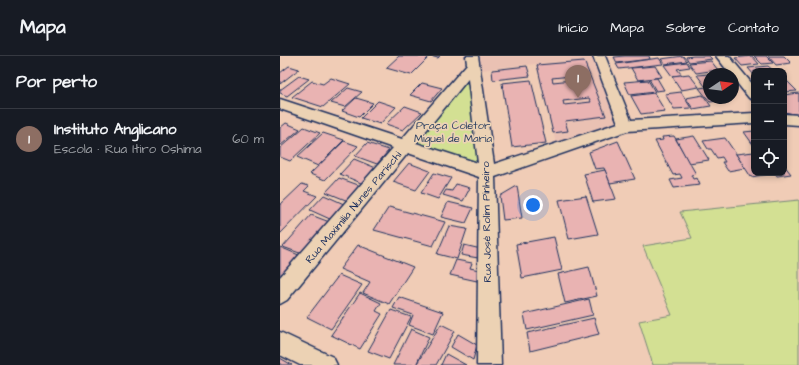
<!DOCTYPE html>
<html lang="pt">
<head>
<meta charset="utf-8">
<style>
	body { margin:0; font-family:"Architects Daughter",sans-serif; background:#20242c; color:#f1f3f6 }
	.controls { position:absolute; right:12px; top:12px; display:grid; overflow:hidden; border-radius:8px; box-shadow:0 2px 6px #0003 }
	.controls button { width:36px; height:36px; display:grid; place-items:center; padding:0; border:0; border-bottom:1px solid #363941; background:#171b24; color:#f1f3f6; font:20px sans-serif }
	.compass { position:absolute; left:423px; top:12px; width:36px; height:36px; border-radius:50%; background:#171b24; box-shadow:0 2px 6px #0003; rotate:77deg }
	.you { position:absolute; left:253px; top:149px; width:14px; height:14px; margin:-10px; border:3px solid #fff; border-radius:50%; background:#1a73e8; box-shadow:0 0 0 6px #1a73e833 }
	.badge { display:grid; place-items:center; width:26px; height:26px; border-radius:50%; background:#d1495b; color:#fff; font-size:13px; font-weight:700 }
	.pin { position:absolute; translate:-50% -33px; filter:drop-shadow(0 1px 2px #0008) }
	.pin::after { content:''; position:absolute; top:21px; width:14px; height:12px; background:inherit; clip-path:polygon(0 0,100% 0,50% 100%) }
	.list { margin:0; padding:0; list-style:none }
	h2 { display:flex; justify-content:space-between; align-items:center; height:52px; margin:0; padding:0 16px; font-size:17px }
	h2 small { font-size:13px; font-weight:400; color:#9ea1a6 }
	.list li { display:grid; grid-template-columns:26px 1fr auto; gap:12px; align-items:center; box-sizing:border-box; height:60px; padding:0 16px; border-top:1px solid #363941 }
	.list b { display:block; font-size:15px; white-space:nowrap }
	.list p { margin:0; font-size:13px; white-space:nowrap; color:#9ea1a6 }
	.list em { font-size:13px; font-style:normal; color:#9ea1a6 }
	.icon { flex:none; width:22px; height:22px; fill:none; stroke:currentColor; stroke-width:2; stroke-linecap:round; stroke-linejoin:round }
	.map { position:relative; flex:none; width:519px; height:309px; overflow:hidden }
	header { display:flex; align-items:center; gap:24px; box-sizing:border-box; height:56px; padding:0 20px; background:#171b24; border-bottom:1px solid #363941 }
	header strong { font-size:19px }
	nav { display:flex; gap:22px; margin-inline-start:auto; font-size:14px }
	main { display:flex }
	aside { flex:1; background:#171b24 }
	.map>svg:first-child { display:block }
	.built { fill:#eac1b3 }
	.green { fill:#d3e093; stroke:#778878 }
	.building { fill:#e9b3b2; stroke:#1b2f5e; fill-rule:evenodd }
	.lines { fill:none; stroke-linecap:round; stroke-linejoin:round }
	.minor-casing { stroke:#1b2f5e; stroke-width:3 }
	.minor { fill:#ecd2b4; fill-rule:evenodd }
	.labels { text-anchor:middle; stroke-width:3.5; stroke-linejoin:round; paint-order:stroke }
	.park-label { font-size:11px; fill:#2d4163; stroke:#ecd2b4 }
	.street-label { font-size:11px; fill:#1b2f5e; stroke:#ecd2b4 }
</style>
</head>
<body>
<header>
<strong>Mapa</strong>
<nav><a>Início</a><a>Mapa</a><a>Sobre</a><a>Contato</a></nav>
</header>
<main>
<aside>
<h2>Por perto<small></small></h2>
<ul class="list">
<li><span class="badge" style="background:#8d6e63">1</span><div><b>Instituto Anglicano</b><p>Escola · Rua Itiro Oshima</p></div><em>60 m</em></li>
</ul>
</aside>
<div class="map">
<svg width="519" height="309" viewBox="0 0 519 309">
	<rect width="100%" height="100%" fill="#f0ccb6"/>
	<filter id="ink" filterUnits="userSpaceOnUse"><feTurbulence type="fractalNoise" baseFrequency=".025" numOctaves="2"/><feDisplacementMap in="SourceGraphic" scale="8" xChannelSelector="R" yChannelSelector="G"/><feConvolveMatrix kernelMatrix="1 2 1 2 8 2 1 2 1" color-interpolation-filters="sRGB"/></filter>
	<g filter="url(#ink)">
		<polygon class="built" points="192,0 317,0 341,69 277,91 256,8 193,15"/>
		<g class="green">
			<polygon points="187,16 207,117 125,89"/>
			<polygon points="519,144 519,309 373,309 359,265 392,259 363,190 412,182 400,156"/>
		</g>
		<g class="building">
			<polygon points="119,0 160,0 158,2 150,0 131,19 106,12"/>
			<polygon points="345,0 369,0 370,3 337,7 334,1"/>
			<polygon points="403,0 407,5 385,8 381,3"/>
			<polygon points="413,0 429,0 432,3 409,6 406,1"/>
			<polygon points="472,0 479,8 462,10 455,2"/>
			<polygon points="474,0 486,0 493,7 482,8"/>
			<polygon points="488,0 504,0 511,7 496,9"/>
			<polygon points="379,2 383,8 339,13 336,8"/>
			<path d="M304,5L326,60L285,65L288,75L273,77L257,9ZM301,19L302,23L273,26L272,22ZM309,42L311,46L284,49L283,45Z"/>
			<polygon points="431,5 438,14 416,17 409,7"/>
			<polygon points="407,6 410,11 397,13 402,19 392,20 384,9"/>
			<polygon points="9,10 19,13 0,28 0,17"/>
			<polygon points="247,10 250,20 213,24 212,14"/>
			<polygon points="375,10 382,21 358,24 351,12"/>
			<polygon points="488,10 494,15 474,15 474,19 468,12"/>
			<polygon points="409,18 419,31 401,34 392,20"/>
			<polygon points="429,18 429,29 425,30 417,19"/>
			<polygon points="19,20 29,23 7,40 0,37 0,34"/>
			<polygon points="51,22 70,28 43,51 12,41 32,25 43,28"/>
			<polygon points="377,22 384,34 376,35 369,23"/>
			<polygon points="504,22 517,35 504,36"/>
			<polygon points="251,24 266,87 232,91 222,27"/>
			<polygon points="368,24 375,36 350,39 344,26"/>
			<polygon points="142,27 162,32 151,45 130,39"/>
			<polygon points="427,31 429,34 429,42 435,42 438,45 430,46 419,32"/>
			<polygon points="68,32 82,36 65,51 51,47"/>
			<polygon points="401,36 411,52 394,53 385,38"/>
			<polygon points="374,37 385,55 361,58 351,40"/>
			<polygon points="519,37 519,59 504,56 504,39"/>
			<polygon points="423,39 431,50 413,53 406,42"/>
			<polygon points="76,42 93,47 79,61 62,55"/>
			<polygon points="98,45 116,51 100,68 81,62"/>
			<polygon points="125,50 142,56 123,74 106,68"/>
			<polygon points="6,67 20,73 0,90 0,72"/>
			<polygon points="24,71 40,77 10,105 0,101 0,92"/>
			<polygon points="474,75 474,90 464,76"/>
			<polygon points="43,77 64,84 38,110 17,101"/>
			<polygon points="394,80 416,118 411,119 413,123 417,122 420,129 394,132 390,124 402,122 400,118 393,119 375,85 383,84 382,81"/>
			<polygon points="414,80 429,104 409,107 396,83"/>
			<polygon points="445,82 456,98 465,112 448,115 442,106 445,106 442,101 437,102 431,93 428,93 423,85"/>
			<polygon points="64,85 78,90 45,124 30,118"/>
			<polygon points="338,85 355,123 330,127 324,112 315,113 309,96"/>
			<polygon points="87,87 109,94 97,108 75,100"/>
			<polygon points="474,96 474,117 490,118 471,121 456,98"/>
			<polygon points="74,103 96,112 81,127 60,118"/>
			<polygon points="129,107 150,115 136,134 113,126"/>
			<polygon points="504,109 511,118 497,120 495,117 504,117"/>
			<polygon points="325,114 336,143 313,146 304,118"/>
			<polygon points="154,117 171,122 158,143 141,137"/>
			<polygon points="59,122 81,130 68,145 46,136"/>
			<polygon points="22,128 29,130 24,135 37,140 0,178 0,149"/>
			<polygon points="176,128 190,132 183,145 163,139 166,134 172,135"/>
			<polygon points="237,130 242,162 223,164 220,140"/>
			<polygon points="44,139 66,149 52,164 30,154"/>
			<polygon points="306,140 318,178 289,183 279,144"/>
			<polygon points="168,146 193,152 186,167 161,161"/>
			<polygon points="109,151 165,166 153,190 94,174"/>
			<polygon points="31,159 52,167 25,199 3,191"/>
			<polygon points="169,170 187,173 177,203 157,198"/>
			<polygon points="274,181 282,214 242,222 236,188"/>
			<polygon points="78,189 133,211 109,248 83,237 90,226 60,213"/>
			<polygon points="184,189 201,193 198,202 181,199"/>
			<polygon points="0,191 21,200 0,225"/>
			<polygon points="176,204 192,207 190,212 199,214 197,225 170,219"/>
			<polygon points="309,211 317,240 285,247 278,218"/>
			<polygon points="59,219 82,229 51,273 27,261"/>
			<polygon points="80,237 101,247 96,255 102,258 80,293 51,279"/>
			<polygon points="119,241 163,256 153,278 129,269 133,259 113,252"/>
			<polygon points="309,243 313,259 247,274 244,258"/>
			<polygon points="111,254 131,261 109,303 88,295"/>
			<polygon points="314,262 319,278 250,295 247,277"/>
			<polygon points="161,268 175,275 156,309 136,309"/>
			<polygon points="131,273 149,281 136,309 113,309"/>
			<polygon points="178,278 197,289 193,304 171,291"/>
			<polygon points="166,298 186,309 161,309"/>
			<polygon points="0,302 12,309 0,309"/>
		</g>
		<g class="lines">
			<g class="minor-casing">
				<g id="minor">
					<path d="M186,0H198L214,108L338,67L313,0H325L351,64L474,57V67L347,75L215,121L221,309H197L199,121L128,97L7,244L0,248V221L113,92L0,53V43L122,83L187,8ZM188,23L198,107L136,87Z"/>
					<polygon points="436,0 449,0 474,30 474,44 469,42 453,22 453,18 450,18"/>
					<polygon points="504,58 519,59 519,69 504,68"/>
					<polygon points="0,276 53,301 57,309 20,309 0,299"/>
				</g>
			</g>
			<use href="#minor" class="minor"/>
		</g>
	</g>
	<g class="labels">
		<g class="park-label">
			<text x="173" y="73">Praça Coletor<tspan x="173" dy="13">Miguel de Maria</tspan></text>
		</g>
		<g class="street-label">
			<text transform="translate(73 151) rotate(-50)" y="4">Rua Maximilia Nunes Parischi</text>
			<text transform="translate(206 166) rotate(-91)" y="4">Rua José Rolim Pinheiro</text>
		</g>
	</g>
</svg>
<div class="controls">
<button>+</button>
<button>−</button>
<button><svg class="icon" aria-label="locate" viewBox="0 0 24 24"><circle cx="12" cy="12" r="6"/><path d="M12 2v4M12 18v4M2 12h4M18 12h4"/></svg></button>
</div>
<svg class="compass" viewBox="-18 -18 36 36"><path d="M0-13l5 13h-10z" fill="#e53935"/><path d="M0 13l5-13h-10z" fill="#9ea1a6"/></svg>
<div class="you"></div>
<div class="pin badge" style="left:298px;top:42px;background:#8d6e63">1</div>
</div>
</main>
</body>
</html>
